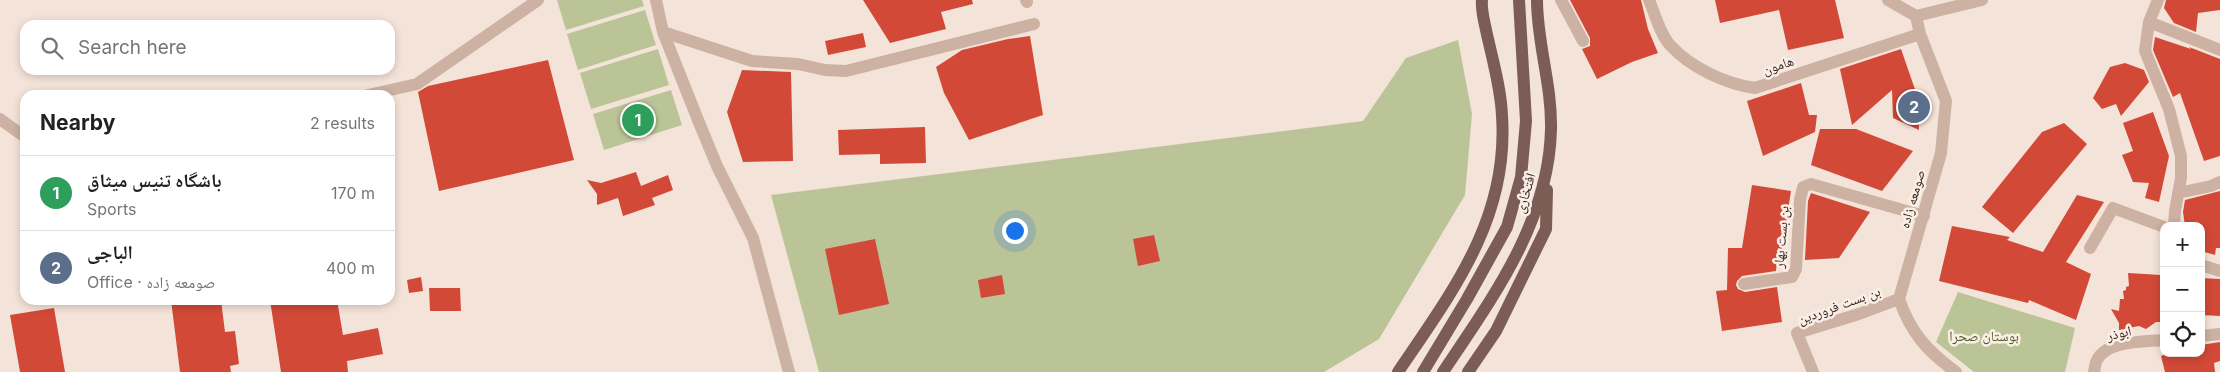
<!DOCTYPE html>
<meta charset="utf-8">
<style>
:root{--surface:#fff;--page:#f6f6f6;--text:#202124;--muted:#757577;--line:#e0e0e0;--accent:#175d58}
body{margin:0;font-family:Inter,"Noto Naskh Arabic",sans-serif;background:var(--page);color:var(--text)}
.controls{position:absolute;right:15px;bottom:15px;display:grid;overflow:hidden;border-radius:10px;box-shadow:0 2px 8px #0003}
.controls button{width:45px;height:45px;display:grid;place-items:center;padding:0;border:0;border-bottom:1px solid var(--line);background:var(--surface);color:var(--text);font:25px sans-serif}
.you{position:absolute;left:1014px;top:230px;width:18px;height:18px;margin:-12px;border:4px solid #fff;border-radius:50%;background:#1a73e8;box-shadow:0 0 0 8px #1a73e833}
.badge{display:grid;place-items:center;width:32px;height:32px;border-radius:50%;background:var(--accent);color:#fff;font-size:16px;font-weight:700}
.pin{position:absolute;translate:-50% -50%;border:2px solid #fff;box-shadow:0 1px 5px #0006}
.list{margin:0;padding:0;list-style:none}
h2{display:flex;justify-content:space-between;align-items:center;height:65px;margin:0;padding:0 20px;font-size:21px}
h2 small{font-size:16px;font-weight:400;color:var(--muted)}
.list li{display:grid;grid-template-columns:32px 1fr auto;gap:15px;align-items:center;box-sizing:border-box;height:75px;padding:0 20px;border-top:1px solid var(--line)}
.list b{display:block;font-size:19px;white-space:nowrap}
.list p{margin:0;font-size:16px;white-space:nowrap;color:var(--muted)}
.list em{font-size:16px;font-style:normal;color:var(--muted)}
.icon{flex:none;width:28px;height:28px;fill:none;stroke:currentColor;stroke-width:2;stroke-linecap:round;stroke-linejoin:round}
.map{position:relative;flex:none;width:2220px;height:372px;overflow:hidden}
.search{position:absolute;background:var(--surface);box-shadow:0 2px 8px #0003;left:20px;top:20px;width:375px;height:55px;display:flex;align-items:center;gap:12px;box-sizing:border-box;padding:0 18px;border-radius:15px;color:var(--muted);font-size:19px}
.panel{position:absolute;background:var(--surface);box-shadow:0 2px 8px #0003;left:20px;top:90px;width:375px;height:215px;border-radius:15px}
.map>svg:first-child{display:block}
.green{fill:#bbc497}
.building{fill:#d24938}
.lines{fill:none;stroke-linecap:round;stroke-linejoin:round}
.minor{stroke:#cdb1a3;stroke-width:12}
.major{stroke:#7b5d55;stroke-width:12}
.labels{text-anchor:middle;stroke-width:5;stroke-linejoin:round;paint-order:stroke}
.street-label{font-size:14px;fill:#372926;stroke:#fbeee5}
.park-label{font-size:14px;fill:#4c5827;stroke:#fbeee5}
</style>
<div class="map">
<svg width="2220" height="372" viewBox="0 0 2220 372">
<rect width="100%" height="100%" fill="#f4e3d8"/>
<path class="green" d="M 557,0 L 642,0 L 644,6 L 566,30 Z
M 645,10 L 656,45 L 578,70 L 567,34 Z
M 1458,40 L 1472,114 L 1465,195 L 1379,339 L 1324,372 L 819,372 L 771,195 L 1363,121 L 1406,58 Z
M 658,49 L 669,85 L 591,109 L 580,73 Z
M 671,90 L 682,125 L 604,150 L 593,114 Z
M 1958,292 L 2075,328 L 2065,372 L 1974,372 L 1936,342 Z"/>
<path class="building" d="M 863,0 L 972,0 L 973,4 L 941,12 L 946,29 L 890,43 Z
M 1570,0 L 1641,0 L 1648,29 L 1658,53 L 1632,62 L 1597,79 L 1582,49 L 1590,46 L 1590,38 Z
M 1715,0 L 1835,0 L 1844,38 L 1788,50 L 1779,10 L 1720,23 Z
M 2166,0 L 2220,0 L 2220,10 L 2198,13 L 2196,32 L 2174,23 L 2164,8 Z
M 863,33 L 866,47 L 828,55 L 825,41 Z
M 1030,36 L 1043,115 L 969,140 L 944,93 L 936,67 L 962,50 L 1008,39 Z
M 2155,37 L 2191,49 L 2189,47 L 2220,59 L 2220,156 L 2204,161 L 2180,93 L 2173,97 L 2153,50 Z
M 1901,49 L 1918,98 L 1919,130 L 1893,118 L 1892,90 L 1852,125 L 1840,69 Z
M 548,60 L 574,160 L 439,191 L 418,92 L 428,86 Z
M 2125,63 L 2144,70 L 2149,82 L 2121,116 L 2116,104 L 2102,109 L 2093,98 L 2110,67 Z
M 742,70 L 791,72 L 793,161 L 743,162 L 727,112 Z
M 1801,83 L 1809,115 L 1817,115 L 1815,132 L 1763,156 L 1747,101 Z
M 2153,112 L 2169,156 L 2159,202 L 2145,198 L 2149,183 L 2133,182 L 2122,155 L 2133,151 L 2123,123 Z
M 2064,123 L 2087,144 L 2013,233 L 1982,207 L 2042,132 Z
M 925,127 L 926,163 L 880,164 L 880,154 L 839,155 L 838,130 Z
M 1820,129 L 1856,129 L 1913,151 L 1882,191 L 1811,165 Z
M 636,172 L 641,186 L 668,175 L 673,190 L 652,198 L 655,205 L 623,216 L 618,198 L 597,205 L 597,194 L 587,180 L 601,183 Z
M 1752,185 L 1791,191 L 1782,249 L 1778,248 L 1776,271 L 1742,276 L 1737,281 L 1736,285 L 1738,289 L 1745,292 L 1777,287 L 1782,322 L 1722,331 L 1716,291 L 1727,290 L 1728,248 L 1742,248 Z
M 2220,191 L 2220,248 L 2216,248 L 2215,255 L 2201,251 L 2201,226 L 2185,226 L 2183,212 L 2185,200 Z
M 1811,193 L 1870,212 L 1839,258 L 1805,260 L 1808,201 Z
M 2077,195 L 2104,202 L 2066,262 L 2091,274 L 2076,320 L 2029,300 L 2028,303 L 1939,281 L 1952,226 L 2010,237 L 2007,240 L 2043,252 Z
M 1154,235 L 1160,261 L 1138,266 L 1133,239 Z
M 875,239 L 889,304 L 839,315 L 825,249 Z
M 2128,273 L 2161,275 L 2164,322 L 2156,322 L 2146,329 L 2139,326 L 2119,330 L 2119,323 L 2111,309 L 2119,311 L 2120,299 L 2124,299 L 2123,291 L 2126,290 L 2126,287 L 2129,286 Z
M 1002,275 L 1005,294 L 981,298 L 978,280 Z
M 421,277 L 423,291 L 409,293 L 407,280 Z
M 2201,278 L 2220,279 L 2220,316 L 2201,315 Z
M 429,288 L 460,288 L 461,311 L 430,311 Z
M 171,300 L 221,300 L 225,332 L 235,331 L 239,364 L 230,366 L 231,372 L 180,372 Z
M 270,300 L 337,300 L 343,335 L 378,328 L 383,354 L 347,361 L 348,372 L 281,372 Z
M 54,308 L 65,372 L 20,372 L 10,315 Z
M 2220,342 L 2220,361 L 2214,363 L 2215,372 L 2165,372 L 2161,356 L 2169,353 L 2201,353 L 2201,345 Z"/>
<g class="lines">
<path class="minor" d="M 656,0 L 663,32 L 698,120 L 717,166 L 753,238 L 789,372
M 1026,0 L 1027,2
M 1561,0 L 1583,41
M 1649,0 C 1655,14 1660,34 1670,45 C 1691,68 1726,84 1755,88 L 1920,34
M 1888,0 L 1916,16 L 1982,0
M 2158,0 L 2149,22 L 2145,51 L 2169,109 L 2181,156 L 2181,178 L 2175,211 L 2174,226
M 1916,16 L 1920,34 L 1946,101 L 1941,153 L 1899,299 C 1911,333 1927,351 1956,372
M 2149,22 L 2220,50
M 663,32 L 752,61 L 798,64 L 825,70 L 846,71 L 1034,24
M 368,95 L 417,84 L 538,0
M 0,119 L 25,137
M 2178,193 L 2211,186 L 2220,182
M 2090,248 L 2113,208 L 2164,227
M 2201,265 L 2220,271
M 1744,284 L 1792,277 L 1796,269 L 1800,200 L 1803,187 L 1811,184 L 1924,216
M 2201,336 L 2220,334
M 1813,372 L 1797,333 L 1859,314 L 1899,299
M 2094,372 C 2095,368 2095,363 2097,360 C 2107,340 2145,342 2164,340"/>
<path class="major" d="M 1398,372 C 1452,292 1509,219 1502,116 C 1501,88 1492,58 1486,30 C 1484,20 1481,10 1482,0
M 1423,372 L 1467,299 L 1507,227 L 1521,177 L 1526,121 L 1519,0
M 1443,372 C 1493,297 1549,222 1551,129 C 1552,85 1537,43 1537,0
M 1468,372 L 1496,331 L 1546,229 L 1547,190"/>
</g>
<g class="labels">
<g class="street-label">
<text transform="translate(1778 65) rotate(-18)" y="5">هامون</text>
<text transform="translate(1525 193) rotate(-73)" y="5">افتخاری</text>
<text transform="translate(1912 199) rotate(-74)" y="5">صومعه زاده</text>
<text transform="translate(1781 237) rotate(-85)" y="5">بن بست بهار</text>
<text transform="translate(1839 305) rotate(-20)" y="5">بن بست فروردین</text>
<text transform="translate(2119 333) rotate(-14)" y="5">ابوذر</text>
</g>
<g class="park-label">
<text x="1984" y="341">بوستان صحرا</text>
</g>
</g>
</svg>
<div class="controls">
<button>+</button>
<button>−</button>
<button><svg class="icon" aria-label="locate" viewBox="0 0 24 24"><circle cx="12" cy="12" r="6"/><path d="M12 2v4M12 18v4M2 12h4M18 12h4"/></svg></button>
</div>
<div class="you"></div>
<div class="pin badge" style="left:638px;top:120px;background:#2e9e5b">1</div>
<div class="pin badge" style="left:1914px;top:107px;background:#5c6f8a">2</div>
<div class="search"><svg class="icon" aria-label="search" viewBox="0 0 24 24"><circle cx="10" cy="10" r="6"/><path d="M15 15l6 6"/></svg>Search here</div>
<section class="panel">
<h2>Nearby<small>2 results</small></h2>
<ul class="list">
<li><span class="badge" style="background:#2e9e5b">1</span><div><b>باشگاه تنيس ميثاق</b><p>Sports</p></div><em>170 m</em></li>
<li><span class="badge" style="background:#5c6f8a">2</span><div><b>الباجی</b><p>Office · صومعه زاده</p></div><em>400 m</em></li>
</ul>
</section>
</div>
